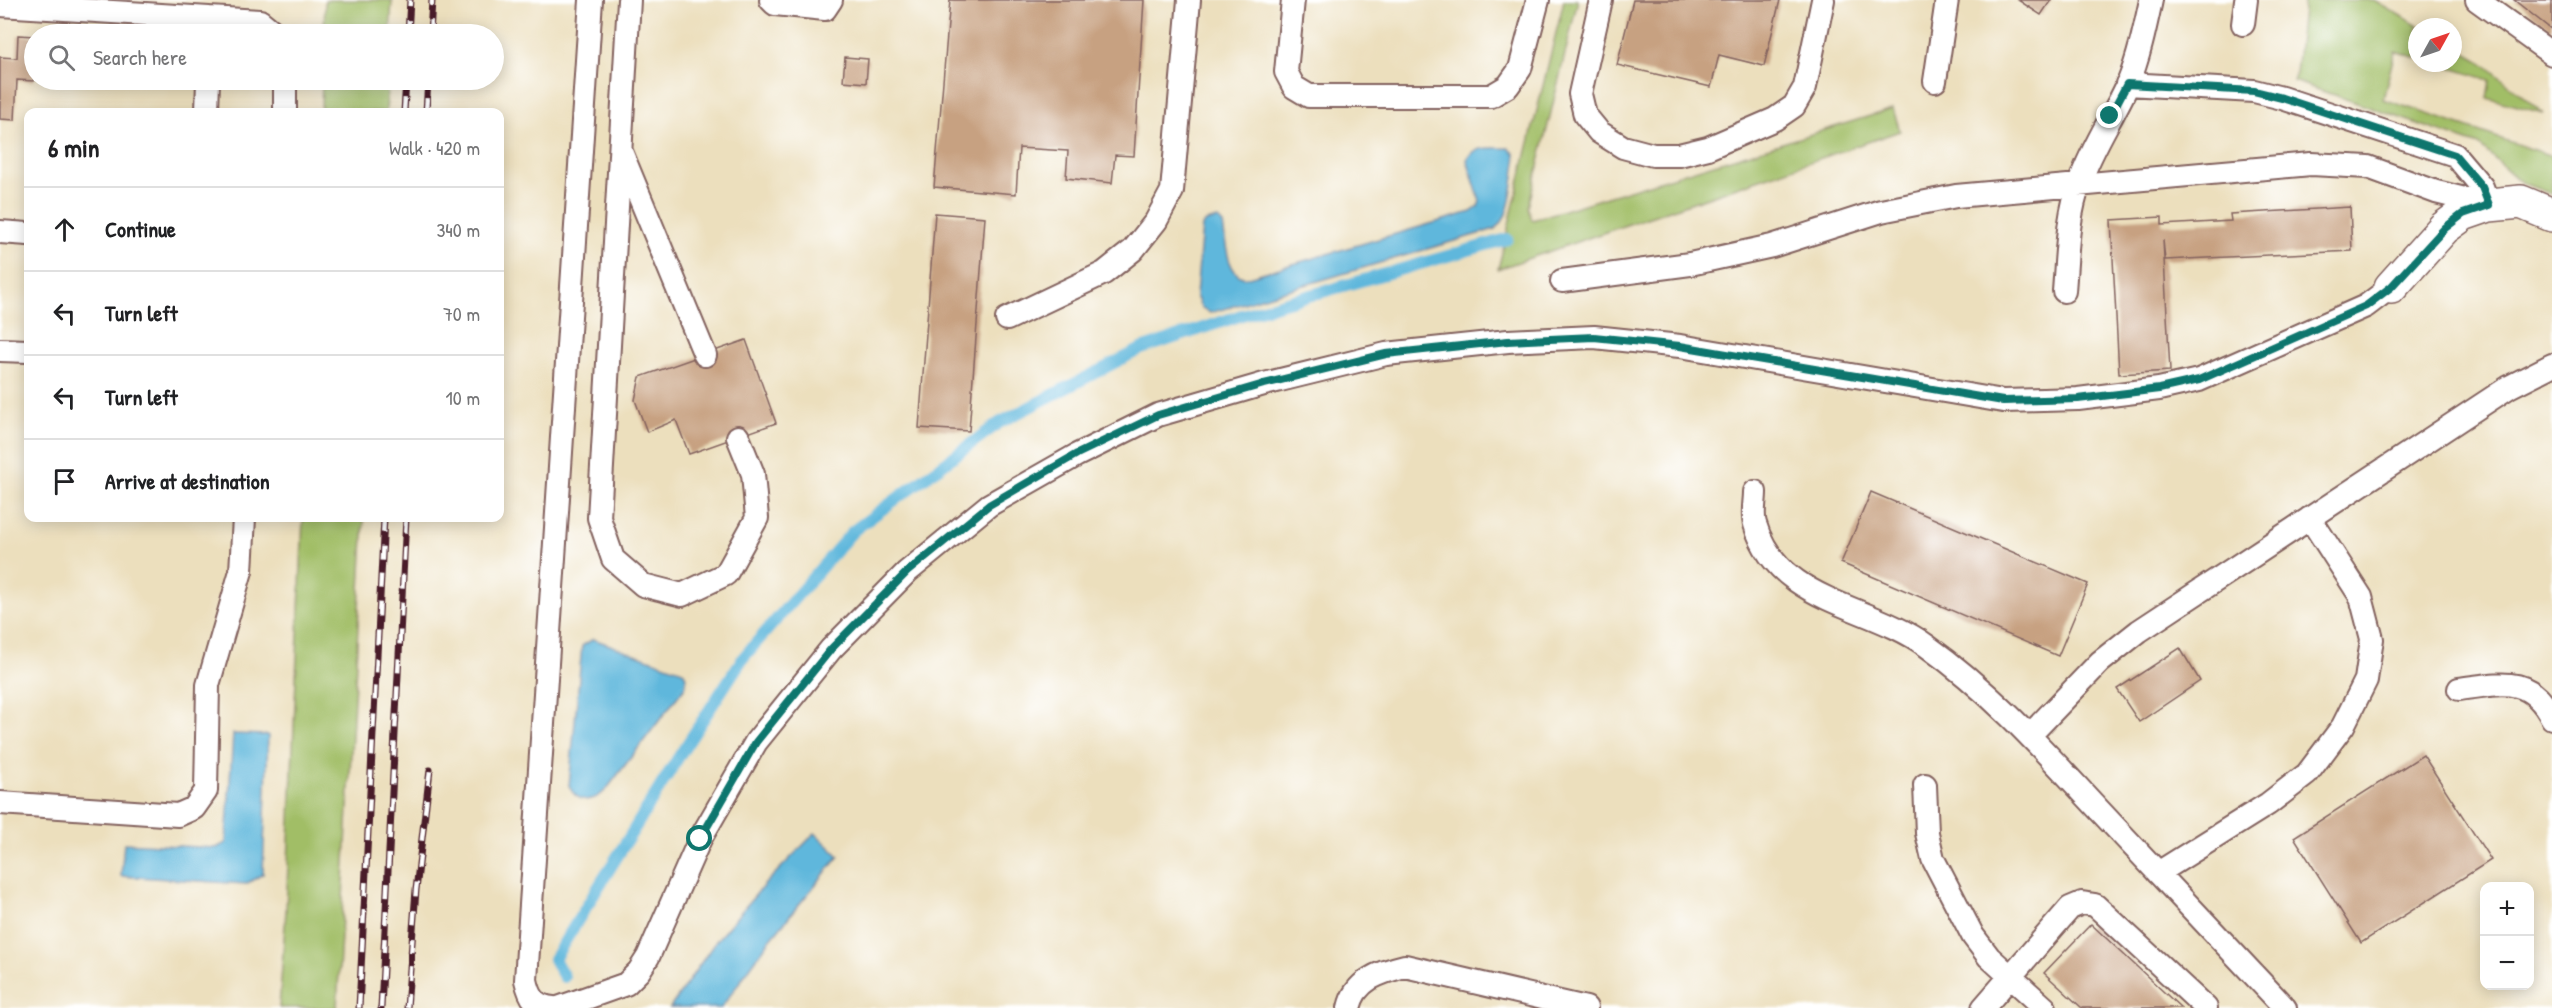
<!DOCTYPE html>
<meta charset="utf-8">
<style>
:root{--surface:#fff;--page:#f2f2f2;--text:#202124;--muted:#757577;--line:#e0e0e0}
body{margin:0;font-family:"Patrick Hand",sans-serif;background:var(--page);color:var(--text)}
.controls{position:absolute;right:18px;bottom:18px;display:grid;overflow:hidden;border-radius:12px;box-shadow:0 3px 15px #0003}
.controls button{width:54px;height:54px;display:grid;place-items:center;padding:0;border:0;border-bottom:2px solid var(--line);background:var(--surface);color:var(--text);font:30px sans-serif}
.compass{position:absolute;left:2408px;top:18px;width:54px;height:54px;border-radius:50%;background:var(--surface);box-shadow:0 3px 15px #0003;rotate:50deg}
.stop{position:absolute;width:18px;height:18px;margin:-14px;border:4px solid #0f766e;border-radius:50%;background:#fff}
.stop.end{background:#0f766e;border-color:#fff;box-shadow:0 2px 6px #0008}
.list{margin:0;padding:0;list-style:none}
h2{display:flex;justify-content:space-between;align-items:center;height:78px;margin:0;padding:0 24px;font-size:26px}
h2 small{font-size:20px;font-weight:400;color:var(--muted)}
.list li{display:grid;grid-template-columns:39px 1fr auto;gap:18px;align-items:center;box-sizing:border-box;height:84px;padding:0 24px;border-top:2px solid var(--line)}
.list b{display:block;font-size:22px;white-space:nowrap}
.list em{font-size:20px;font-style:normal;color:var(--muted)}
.icon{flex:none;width:33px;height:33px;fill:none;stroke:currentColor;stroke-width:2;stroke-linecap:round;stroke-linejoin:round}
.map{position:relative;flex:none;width:2552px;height:1008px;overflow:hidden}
.search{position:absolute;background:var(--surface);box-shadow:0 3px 15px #0003;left:24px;top:24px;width:480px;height:66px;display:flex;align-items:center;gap:15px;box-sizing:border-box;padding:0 21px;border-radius:33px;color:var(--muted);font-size:22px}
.panel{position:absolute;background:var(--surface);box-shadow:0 3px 15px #0003;left:24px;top:108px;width:480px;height:414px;border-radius:12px}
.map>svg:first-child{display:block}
.green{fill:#a1be66;stroke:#766e48;stroke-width:1.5}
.water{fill:#5fb7dc;stroke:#546b84;stroke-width:1.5}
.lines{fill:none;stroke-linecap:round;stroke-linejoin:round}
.stream{stroke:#5fb7dc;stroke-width:12}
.building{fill:#c7a181}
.lane-casing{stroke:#83625e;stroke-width:26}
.street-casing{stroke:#83625e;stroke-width:36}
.lane{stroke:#fff;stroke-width:22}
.street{stroke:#fff;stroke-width:33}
.rail-casing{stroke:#4a1f2b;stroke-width:7}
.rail{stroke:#fff;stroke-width:4.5;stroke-dasharray:14;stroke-linecap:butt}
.route{stroke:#0f766e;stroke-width:8}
</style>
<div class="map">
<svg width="2552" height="1008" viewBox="0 0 2552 1008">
<rect width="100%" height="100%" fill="#fff"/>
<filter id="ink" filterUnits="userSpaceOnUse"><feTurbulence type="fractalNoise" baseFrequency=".0167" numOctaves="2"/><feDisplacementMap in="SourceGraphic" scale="12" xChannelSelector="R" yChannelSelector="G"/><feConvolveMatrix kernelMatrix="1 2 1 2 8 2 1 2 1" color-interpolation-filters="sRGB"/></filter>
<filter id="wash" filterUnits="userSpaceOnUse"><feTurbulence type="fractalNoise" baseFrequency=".008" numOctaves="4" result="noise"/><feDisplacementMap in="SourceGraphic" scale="24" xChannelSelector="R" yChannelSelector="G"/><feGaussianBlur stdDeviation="1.35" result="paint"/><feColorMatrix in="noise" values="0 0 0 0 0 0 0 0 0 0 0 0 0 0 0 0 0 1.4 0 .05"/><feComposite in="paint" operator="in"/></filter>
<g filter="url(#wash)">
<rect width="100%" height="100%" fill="#ecdfbd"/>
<path class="green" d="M 325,0 L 392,0 L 390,34 L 324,34 Z
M 1564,0 L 1578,0 L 1528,208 L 1532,220 L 1893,109 L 1900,131 L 1498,269 Z
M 2304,0 L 2374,0 L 2420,27 L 2417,27 L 2417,58 L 2395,51 L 2383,99 L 2552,156 L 2552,194 L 2522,183 L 2479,145 L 2293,81 L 2296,73 Z
M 2453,46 L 2483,63 L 2543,113 L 2487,98 L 2490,80 L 2434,63 L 2453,63 Z
M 322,80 L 388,80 L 386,112 L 321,112 Z
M 303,518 L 364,518 L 337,1008 L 279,1008 L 286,910 Z"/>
<path class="water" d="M 1509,148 L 1515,154 L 1516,162 C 1513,180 1511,220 1495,229 L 1210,313 L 1201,307 L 1196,296 L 1202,226 L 1206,222 L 1218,219 L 1223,224 C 1226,242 1226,273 1245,278 L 1471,212 L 1478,207 L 1480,201 L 1467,160 C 1473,144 1495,149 1509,148 Z
M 593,639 L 683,671 L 686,677 L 685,687 L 606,790 C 593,803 577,804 569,786 L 582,646 Z
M 233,734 L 268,735 L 263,874 L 246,884 L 121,876 L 124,843 L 216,848 L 226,843 Z
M 815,833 L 839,856 L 769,941 L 721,1008 L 670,1008 L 716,941 L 765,884 Z"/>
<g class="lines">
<path class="stream" d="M 564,977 L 554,959 L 678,758 L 743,658 L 853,531 L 999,423 L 1141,349 L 1242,315 L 1507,239"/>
</g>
<g id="blocks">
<path class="building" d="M 950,0 L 1144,0 L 1134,156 L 1115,155 L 1112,183 L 1066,178 L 1068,151 L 1019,148 L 1016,194 L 934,187 Z
M 1633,0 L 1780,0 L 1764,66 L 1719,55 L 1711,87 L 1617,65 Z
M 2018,0 L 2051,0 L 2041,15 Z
M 2514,0 L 2552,0 L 2552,30 Z
M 18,35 L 34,36 L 34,81 L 17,80 L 15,120 L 0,119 L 0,57 L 17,58 Z
M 845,57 L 868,59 L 866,83 L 843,81 Z
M 2350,207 L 2352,251 L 2165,260 L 2163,240 L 2170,371 L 2119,374 L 2111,220 L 2162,217 L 2162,225 L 2231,221 L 2230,214 Z
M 935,213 L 985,217 L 969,431 L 919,428 Z
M 746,340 L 776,423 L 689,454 L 676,420 L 647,432 L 635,400 L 640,377 Z
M 1871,492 L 2088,584 L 2058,656 L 1841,563 Z
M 2180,648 L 2200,681 L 2139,722 L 2117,689 Z
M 2423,755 L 2491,860 L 2361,943 L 2294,837 Z
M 2091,924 L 2181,1008 L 2082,1008 L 2044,973 Z"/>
</g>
</g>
<g filter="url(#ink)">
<use href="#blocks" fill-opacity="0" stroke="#83625e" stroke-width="1.5"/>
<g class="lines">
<defs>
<path id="lane" d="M 629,0 L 599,518 L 613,559 L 643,585 L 682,595 L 726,574 L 757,518 L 753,474 L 738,437
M 771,0 L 775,4 L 825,9 L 831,0
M 1293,0 L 1286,72 L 1294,87 L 1309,96 L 1491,96 L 1508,86 L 1520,69 L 1538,0
M 1601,0 L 1580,94 L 1585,115 L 1599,132 L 1623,147 L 1653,155 L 1679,155 L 1708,148 L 1775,119 L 1794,106 L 1805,87 L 1823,0
M 2477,0 L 2552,54
M 0,5 L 209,18 L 209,34
M 209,18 L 260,21 L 276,34
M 2243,24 L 2246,0
M 1935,81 L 1947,0
M 207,112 L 208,80
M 285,112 L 285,80
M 622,154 L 705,355
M 0,232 L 28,234
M 1562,281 L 1690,264 L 1772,246 L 1881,211 L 1956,196 L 2311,164 L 2368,167 L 2436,192 L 2489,205 L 2482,187 L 2455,155 L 2282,98 L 2254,91 L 2127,84
M 2064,291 C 2067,255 2067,216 2080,182 C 2092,147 2113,117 2128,84 C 2139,57 2145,28 2151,0
M 1007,319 L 1104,273 L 1133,250 L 1156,221 L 1172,191 L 1189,0
M 0,350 L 28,351
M 1755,492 C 1755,502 1752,514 1755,524 C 1778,603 1870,604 1927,646 C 1993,693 2046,753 2101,812 C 2162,877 2224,943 2285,1008
M 2459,689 C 2500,684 2530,674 2552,718
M 2030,735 L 2100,662 L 2139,631 L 2509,387 L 2552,365
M 1925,785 L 1927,833 L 1933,859 L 1973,936 L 1989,957 L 2045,1008
M 0,803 L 178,815 L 194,808 L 206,791 L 208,685 L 241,571 L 244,518
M 2158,873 L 2268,804 L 2307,774 L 2343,726 L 2366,680 L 2372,639 L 2361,597 L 2310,518
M 553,1008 C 535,1006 530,998 526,980 L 591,0
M 558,1008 L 626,984 L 639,971 L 648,957 L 700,839 L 756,742 L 831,649 L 907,572 L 989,505 L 1077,455 L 1158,415 L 1264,384 L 1386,354 L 1508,341 L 1594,337 L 1680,346 L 2003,401 L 2078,399 L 2159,389 L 2199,380 L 2366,306 L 2391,287
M 1349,1008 C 1355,980 1380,972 1405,966 L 1586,1008
M 1983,1008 L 2070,908 L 2082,903 L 2095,905 L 2206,1008"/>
<path id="street" d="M 2391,287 L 2444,228 L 2463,214 L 2489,205 L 2521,202 L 2552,215"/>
</defs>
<use href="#lane" class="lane-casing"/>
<use href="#street" class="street-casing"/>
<use href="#lane" class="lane"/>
<use href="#street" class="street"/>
<defs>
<path id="rail" d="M 408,34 L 410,0
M 430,34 L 432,0
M 404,112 L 406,80
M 426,112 L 428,80
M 359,1008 L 384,518
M 381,1008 L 406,518
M 407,1008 L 416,890 L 430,770"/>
</defs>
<use href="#rail" class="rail-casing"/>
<use href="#rail" class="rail"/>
</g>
</g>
<g class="lines" filter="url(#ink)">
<path class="route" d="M 700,839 L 756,742 L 831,649 L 907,572 L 989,505 L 1077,454 L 1158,415 L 1264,384 L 1386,354 L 1508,341 L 1594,337 L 1680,346 L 2003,401 L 2078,399 L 2159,389 L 2199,380 L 2366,306 L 2391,287 L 2445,228 L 2463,214 L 2489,205 L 2482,187 L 2455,155 L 2282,98 L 2254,91 L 2127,84 L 2110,116"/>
</g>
</svg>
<div class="controls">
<button>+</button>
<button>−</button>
</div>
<svg class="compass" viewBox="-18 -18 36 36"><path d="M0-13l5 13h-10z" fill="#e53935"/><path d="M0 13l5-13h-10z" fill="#757577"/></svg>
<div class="stop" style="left:700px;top:839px"></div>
<div class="stop end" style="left:2110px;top:116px"></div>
<div class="search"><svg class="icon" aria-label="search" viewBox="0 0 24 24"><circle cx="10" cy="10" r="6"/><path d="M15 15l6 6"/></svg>Search here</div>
<section class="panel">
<h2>6 min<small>Walk · 420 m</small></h2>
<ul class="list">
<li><svg class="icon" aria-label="ahead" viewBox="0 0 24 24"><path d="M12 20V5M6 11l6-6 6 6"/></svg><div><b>Continue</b></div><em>340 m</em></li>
<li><svg class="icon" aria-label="left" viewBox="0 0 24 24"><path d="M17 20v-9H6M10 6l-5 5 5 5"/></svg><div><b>Turn left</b></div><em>70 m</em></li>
<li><svg class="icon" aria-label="left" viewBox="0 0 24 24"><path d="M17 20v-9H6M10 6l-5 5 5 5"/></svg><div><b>Turn left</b></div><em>10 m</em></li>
<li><svg class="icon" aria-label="arrive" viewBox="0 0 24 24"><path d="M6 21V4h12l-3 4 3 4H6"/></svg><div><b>Arrive at destination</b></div></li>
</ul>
</section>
</div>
